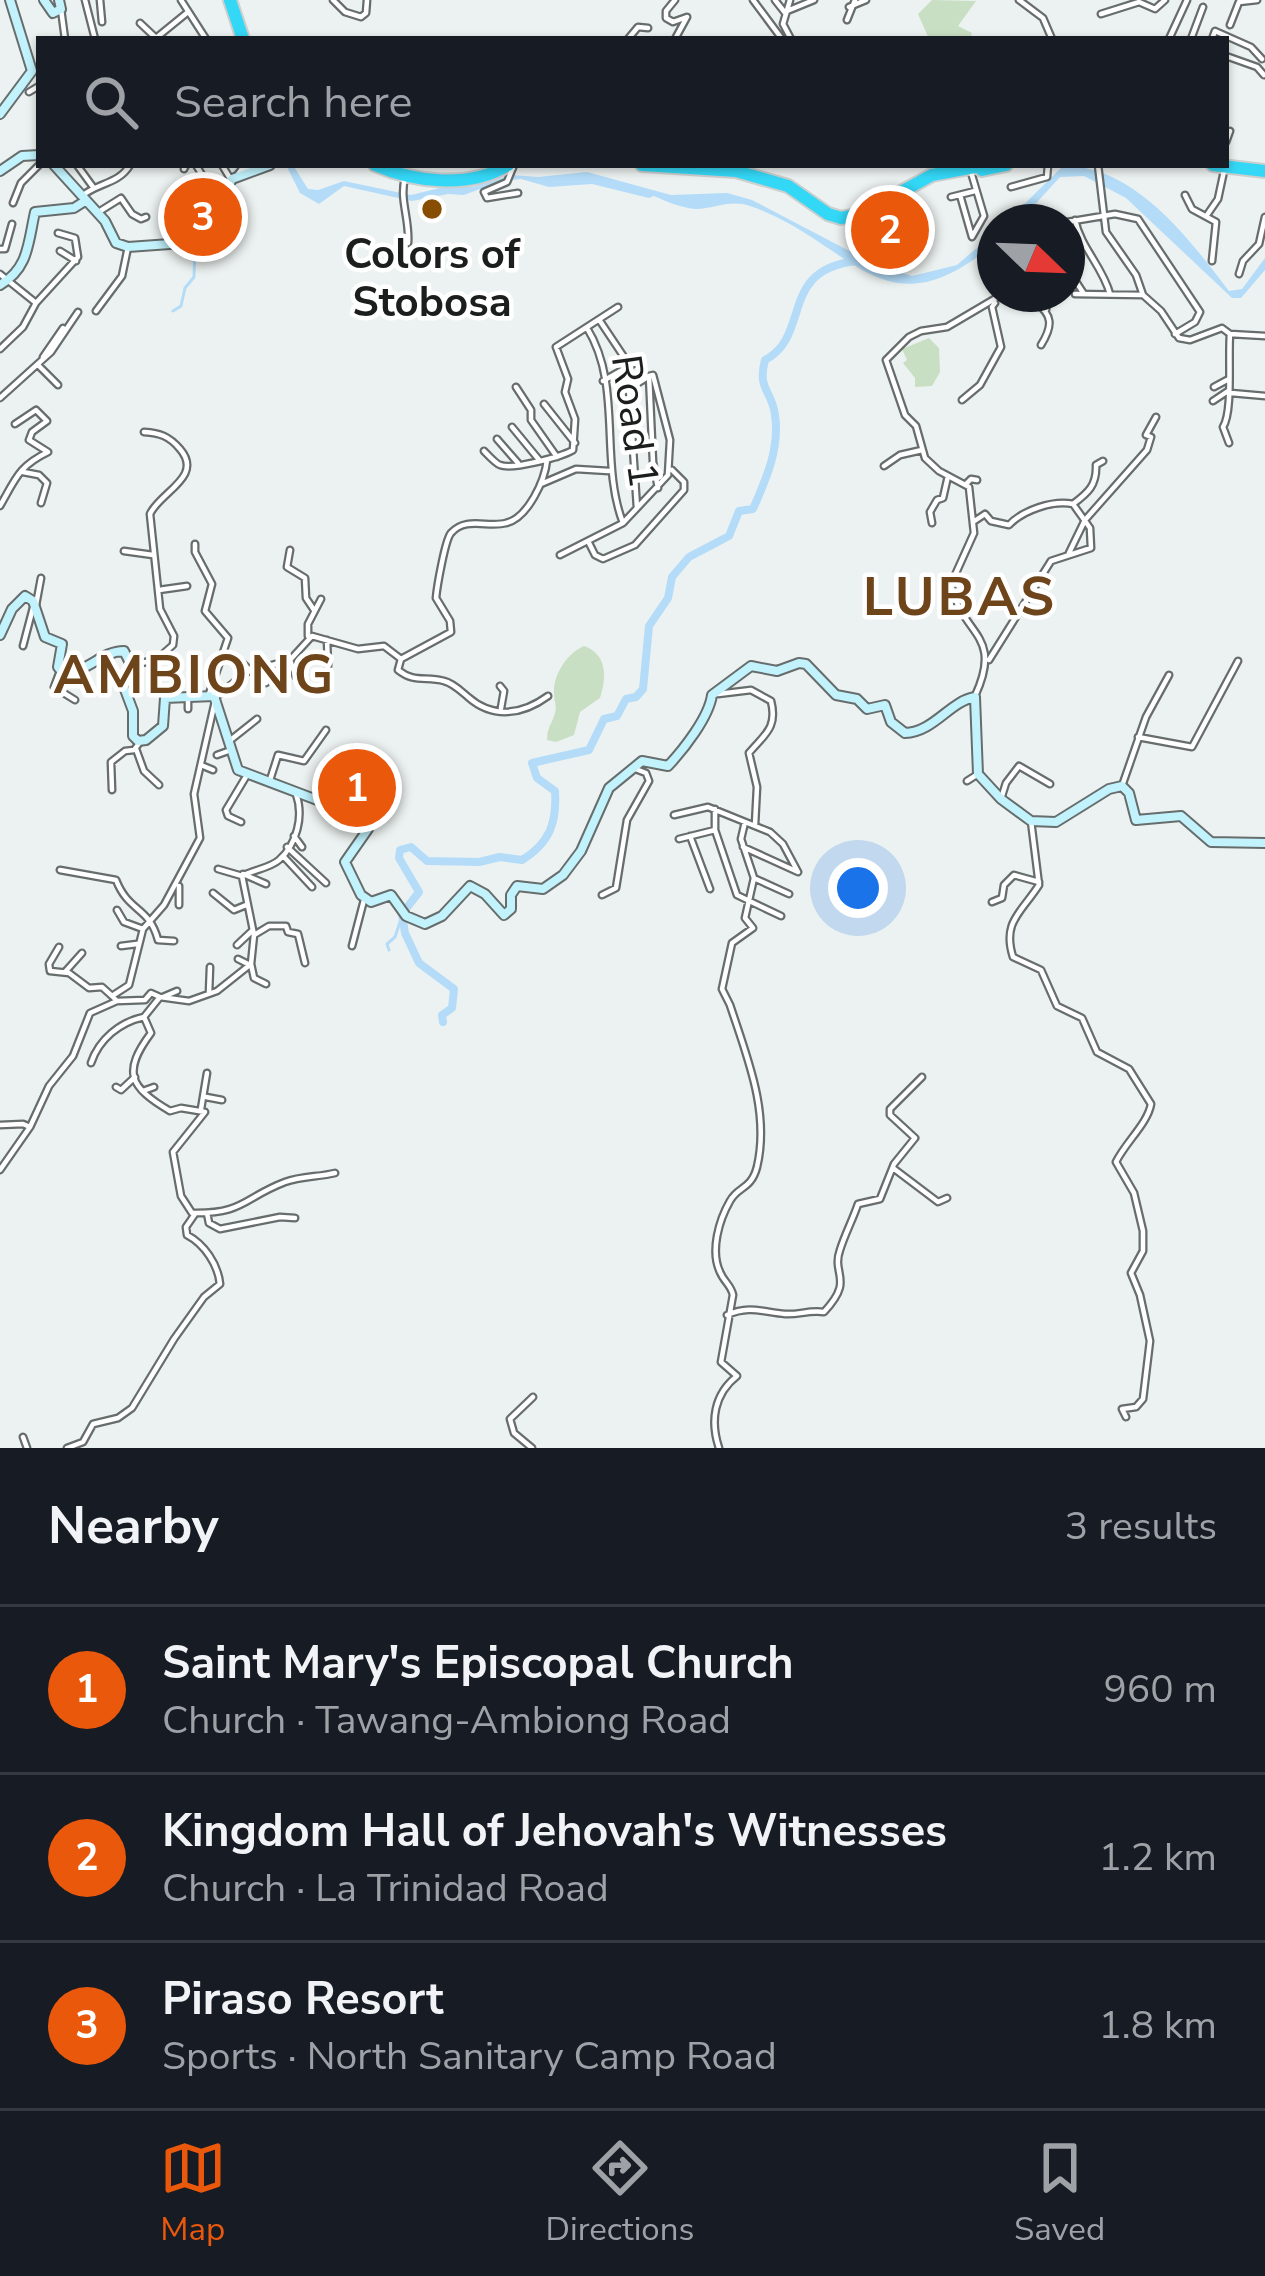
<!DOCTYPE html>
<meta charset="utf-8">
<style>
:root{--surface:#171b24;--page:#242831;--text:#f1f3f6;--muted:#9ea1a6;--line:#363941;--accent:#ea580c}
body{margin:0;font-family:"Nunito Sans",sans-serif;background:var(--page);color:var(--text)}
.compass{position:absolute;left:977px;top:204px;width:108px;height:108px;border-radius:50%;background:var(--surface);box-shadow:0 3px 9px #0004;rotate:113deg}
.you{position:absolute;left:858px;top:888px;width:42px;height:42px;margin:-30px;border:9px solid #fff;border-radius:50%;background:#1a73e8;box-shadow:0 0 0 18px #1a73e833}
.badge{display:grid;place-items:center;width:78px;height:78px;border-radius:50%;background:var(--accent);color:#fff;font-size:39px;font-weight:700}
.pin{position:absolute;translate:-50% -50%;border:6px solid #fff;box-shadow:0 3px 12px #0006}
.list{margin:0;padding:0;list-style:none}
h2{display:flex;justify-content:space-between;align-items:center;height:156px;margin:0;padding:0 48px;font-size:51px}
h2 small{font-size:39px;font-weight:400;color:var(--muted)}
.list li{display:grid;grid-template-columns:78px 1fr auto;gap:36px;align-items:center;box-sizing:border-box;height:168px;padding:0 48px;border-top:3px solid var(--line)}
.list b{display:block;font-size:45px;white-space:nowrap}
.list p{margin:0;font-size:39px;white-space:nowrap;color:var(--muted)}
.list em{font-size:39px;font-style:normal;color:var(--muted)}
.icon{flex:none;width:66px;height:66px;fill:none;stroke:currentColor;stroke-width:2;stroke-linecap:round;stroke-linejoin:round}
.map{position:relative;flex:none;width:1265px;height:1448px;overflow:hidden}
.search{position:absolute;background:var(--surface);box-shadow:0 3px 9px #0004;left:36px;right:36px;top:36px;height:132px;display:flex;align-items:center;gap:30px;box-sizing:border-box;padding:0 42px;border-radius:0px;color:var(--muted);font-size:45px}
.sheet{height:660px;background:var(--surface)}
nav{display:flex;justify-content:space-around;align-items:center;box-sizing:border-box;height:168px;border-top:3px solid var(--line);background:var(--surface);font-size:33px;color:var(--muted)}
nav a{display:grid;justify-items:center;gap:6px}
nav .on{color:var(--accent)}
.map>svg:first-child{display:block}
.green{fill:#c9dfc3}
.water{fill:#b4dcf8}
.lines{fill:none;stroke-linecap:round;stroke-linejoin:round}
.stream{stroke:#b4dcf8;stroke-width:3}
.river{stroke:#b4dcf8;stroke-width:8}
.street-casing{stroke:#676d6c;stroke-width:9}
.secondary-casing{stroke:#676d6c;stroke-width:12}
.highway-casing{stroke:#cdcece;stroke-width:16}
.street{stroke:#fff;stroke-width:4.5}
.secondary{stroke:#c2f3fd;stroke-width:8}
.highway{stroke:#33d8f7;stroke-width:12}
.poi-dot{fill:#874d02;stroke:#fff;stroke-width:4.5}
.labels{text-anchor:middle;stroke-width:9;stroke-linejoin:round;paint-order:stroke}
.poi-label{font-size:42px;font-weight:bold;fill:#1c1e1e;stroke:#fff}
.street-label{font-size:42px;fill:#1c1e1e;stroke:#fff}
.district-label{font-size:54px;font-weight:bold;letter-spacing:3px;fill:#6e451a;stroke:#fff}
</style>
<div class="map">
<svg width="1265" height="1448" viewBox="0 0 1265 1448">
<rect width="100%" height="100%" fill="#ecf2f1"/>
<path class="green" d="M 932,0 L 976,1 L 958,26 L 972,33 L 970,39 L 929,39 L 918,14 Z
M 929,338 L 939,348 L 940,372 L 932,386 L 915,387 L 915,378 L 903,363 L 907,360 L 902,349 Z
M 584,646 C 607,654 607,677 600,698 L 580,712 L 574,735 L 556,742 L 547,740 C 547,727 552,724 555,713 C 557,706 554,701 554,693 C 553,675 567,653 584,646 Z"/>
<path class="water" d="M 286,165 L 293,165 L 308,189 L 318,190 L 344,181 L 411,195 L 448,186 L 473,187 L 511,175 L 538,177 L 587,172 L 671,195 L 727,193 L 752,200 L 878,266 L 912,276 L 957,265 L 995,232 L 995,243 C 883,338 854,242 750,206 C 726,198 708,213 688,208 C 678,206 665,201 654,196 L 649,198 L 592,184 L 549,187 L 521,179 L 501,181 L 464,195 L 448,194 L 412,201 L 344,186 L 319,204 L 300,193 Z
M 1063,166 C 1135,165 1190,240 1229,291 L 1242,289 L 1265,258 L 1265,270 L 1241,298 L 1232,298 L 1126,198 L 1084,176 L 1060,177 L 1019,222 L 1006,222 Z"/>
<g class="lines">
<path class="stream" d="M 235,171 L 246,165
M 173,311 L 181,306 L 185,288 L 194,277 L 195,247 L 218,241 L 217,213 L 229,190
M 389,950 L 387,944 L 395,937 L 402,916"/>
<path class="river" d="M 443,1022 L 442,1015 L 452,1008 L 454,989 L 419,963 L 405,933 L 402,914 L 419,892 L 399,858 L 400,850 L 411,847 L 427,861 L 479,862 L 500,857 L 522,860 C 550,843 557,822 555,791 L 537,778 L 532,763 L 589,750 L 604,719 L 617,716 L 626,699 L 636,697 L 643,689 L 649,626 L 668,598 L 672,577 L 689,557 L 729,536 L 739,511 L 753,509 C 766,479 780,449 775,415 C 772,390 757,390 765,360 C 812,335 778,270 856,261"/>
<defs>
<path id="street" d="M 85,0 L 95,39
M 100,0 L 102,22
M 181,0 L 206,39
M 333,0 L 345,12 L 361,17 L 366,13 L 367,0
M 753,0 L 782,39
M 775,0 L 786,14
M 790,0 L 783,24 L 791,39
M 1019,0 L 1043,18 L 1052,39
M 849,7 L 866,0
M 61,9 L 65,39
M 787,11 L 814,0
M 1101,14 L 1139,2 L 1155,9 L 1165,0
M 847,20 L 855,0
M 140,23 L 157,39
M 1230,25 L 1239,2 L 1257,0
M 156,38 L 188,12
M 628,39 L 638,27 L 648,28
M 675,39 L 687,17 L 673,22 L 666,18 L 666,11 L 675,0
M 1169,39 L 1187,0
M 1191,39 L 1203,7
M 1212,39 L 1215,31 L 1251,47 L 1262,59
M 1226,56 L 1257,67 L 1264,75
M 29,92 L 39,86
M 1226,142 L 1230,131
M 77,165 L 93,187
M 196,165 L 218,201
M 222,165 L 231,180
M 514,165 L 507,182 L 484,192 L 487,198 L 518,193
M 1098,165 L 1106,232 L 1136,275 L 1143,295 L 1161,311 L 1179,338 L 1190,340 L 1222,328 L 1230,334 L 1265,336
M 184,169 L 186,165
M 236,177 L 241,170 L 259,165
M 405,178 C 399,199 410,220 408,243
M 1011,187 L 1047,177 L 1048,165
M 960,195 L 972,237 L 984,216 L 971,172
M 1185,195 L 1192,209 L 1216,222 L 1212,261
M 82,196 C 97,183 119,184 130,165
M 951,197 L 975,191
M 13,203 L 21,183 L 39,165
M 97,213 L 121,198 L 132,214 L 141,219 L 146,217
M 1207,215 L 1218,199 L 1224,171
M 1056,217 L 1060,222
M 1075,220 C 1081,248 1103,267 1110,294
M 1067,222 L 1115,214 L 1138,219 L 1200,312 L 1195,322 L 1175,334
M 0,249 L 5,249 L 12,224
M 60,251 L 76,261
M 1067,268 L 1084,294
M 0,274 L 36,303
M 1239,274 L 1243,261 L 1259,244 L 1265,217
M 1075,294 L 1143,295
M 1035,302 C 1053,315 1053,326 1041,345
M 1046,310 L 1048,294
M 96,311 L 122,276 L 128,247
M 600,321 L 630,366
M 587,328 C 623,386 599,460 623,523
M 0,349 L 23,327 L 36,303 L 78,257 L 75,238 L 58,233
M 43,357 L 63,328
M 38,365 L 58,385
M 649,376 L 653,462 L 658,488
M 603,381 L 640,360
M 516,387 L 531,410 L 531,420 L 557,457
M 1214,387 L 1227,380
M 1231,393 L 1265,396
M 0,398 L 51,352 L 78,312
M 962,400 L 980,385 L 1001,347 L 992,307 L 995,303
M 1213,401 L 1228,391
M 544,404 L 575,443
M 512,427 L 540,461
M 497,439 L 518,463
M 1229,443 L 1223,427 C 1233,412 1228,358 1230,334
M 484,451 C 486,453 496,464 500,465 C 512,470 561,457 573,450 L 575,419 L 565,392 L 568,379 L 556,347 L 618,307
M 884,466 L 900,455 L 922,450
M 23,472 L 39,475 L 47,483 L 41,503
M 967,483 L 971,479 L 977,480
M 541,484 L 576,469 L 609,471
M 0,506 C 16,478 19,466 48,452 L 29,440 L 32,432 L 47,421 L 36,410 L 15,424
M 637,508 L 629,389 L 649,376
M 973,522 L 985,514 L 991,521 L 1009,525 C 1023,510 1053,500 1073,504 C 1088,493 1097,485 1096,465 L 1103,461
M 932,523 L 930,512 L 937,500 L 943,498 L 948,476
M 589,543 L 595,555 L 603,559 L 635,545 L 684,490 L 684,482 L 672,470
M 195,544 L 195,552 L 212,584 L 205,611 L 228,638 L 209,694
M 290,550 L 287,567 L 305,578 L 306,598 L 314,610
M 124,551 L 153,555
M 1069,553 L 1085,520 L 1147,450 L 1151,437 L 1146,435 L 1156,417
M 560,555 L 623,523 L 668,475 L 670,440 L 653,375 L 649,376
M 159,590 L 187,586
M 36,605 L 41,578
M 308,636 L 308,624 L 321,599
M 327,640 L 328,666
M 23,646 L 34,604
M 237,658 L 252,672
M 233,659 L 247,672
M 401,659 L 451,632 L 450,621 L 436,598 C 437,587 445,540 451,533 C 466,516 488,528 506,523 C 528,518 545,480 547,460
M 290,660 L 296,677
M 989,660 L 1051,561 L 1091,548 L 1090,528 L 1073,504
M 131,665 L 156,660 L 173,645 L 174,636 L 160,609 L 150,514 C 160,492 204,477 180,449 C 169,436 160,433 144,432
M 278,666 L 284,685
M 60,671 L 54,687 L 75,700
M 78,671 L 88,682
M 263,671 L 266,683
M 500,686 L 504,691 L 501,708
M 718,694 L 751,690 L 771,701 C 778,728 764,735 749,753 L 757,787 L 755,825
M 188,696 L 188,709
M 975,696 C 1004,633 962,637 951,584 L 974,533 L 969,487 L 939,471 L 925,458 L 916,426 L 905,415 L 886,360 L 909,337 L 921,331 L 947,327 L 1003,294
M 1138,737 L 1192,747 L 1238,661
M 228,742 L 257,719
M 136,749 L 144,771 L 159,785
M 217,755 L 231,750
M 201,765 L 213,770
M 270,780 L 278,755 L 304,761 L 326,730
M 967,781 L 978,774
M 1122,786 L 1146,717 L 1169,675
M 112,790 L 111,762 L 125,751 L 134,750 L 140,742
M 296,794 C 304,816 297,844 279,860 C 270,868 253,870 242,876 L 254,935 L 251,964 L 217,991 L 189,1001 L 160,997 L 144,1017 L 151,1033 C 122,1072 129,1087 170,1111 L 181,1108 L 205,1112 L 173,1152 L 181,1196 L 192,1213 C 244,1214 243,1198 285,1182 C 301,1176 319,1177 335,1173
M 1001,799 L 1006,783 L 1019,766 L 1050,784
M 341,804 L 375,792
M 330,805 L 334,784 L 330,776
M 715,809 L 715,830 L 737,895 L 781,916
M 674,815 L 708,807 L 770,832 L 783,844 L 798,872 L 743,847
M 367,816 L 380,811
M 1031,821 L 1039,885 C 1021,913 1002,922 1013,957 L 1041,970 L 1057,1006 L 1082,1018 L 1097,1052 L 1129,1069 L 1151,1104 C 1148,1123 1125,1143 1116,1162 L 1134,1193 L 1143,1231 L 1143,1251 L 1131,1273 L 1140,1295 L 1150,1341 L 1143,1399 L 1136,1407 L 1122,1409 L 1126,1417
M 241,822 L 228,816 L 226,810 L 247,775
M 294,836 L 302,847
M 690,836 L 710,889
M 679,839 L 715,830
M 287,847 L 326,883
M 284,857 L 312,887
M 218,869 L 242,876
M 60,870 L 116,880 C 129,913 149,906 158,940 L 174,941
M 243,874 L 266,884
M 756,879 L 789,894
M 179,886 L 179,905
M 213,893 L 234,910 L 246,905
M 602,895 L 616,888 L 627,820 L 649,781 L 646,773 L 633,768
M 992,902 L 1002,898 L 1004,885 L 1014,875 L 1039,882
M 117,910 L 124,922 L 143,929
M 254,935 L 269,926 L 286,926 L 288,932 L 298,934 L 305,963
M 237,945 L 253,930
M 121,946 L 137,944
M 352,946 L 364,900
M 59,947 L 49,964 L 50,971 L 69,973 L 89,988 L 102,987 L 112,996
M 238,959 L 250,965
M 251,964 L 254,978 L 266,984
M 65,972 L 82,953
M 209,993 L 210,967
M 163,997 L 177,991
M 117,1001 L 112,996 L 129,985 L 143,929 L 164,905 L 200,838 L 194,794 L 216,697 L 247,672 L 290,660 L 312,636 L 358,649 L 384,646 L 401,659 L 398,670 C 414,683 426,676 444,681 C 453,683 461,691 468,697 C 493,719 522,715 548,696
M 91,1063 C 99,1039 120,1022 144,1017
M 116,1087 L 121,1090 L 135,1077
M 143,1091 L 154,1087
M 206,1097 L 222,1100
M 201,1109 L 207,1073
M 0,1125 L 23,1124 L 30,1127
M 893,1168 L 938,1202 L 947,1198
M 0,1170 L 30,1127 L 49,1086 L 73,1056 L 90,1013 L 117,1001 L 145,1000 L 151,993 L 160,997
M 207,1213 L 209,1223 L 220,1229 L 280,1217 L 295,1218
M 727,1315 C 749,1305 763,1312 785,1314 C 799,1315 808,1310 824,1312 C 855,1279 831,1275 840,1250 C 845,1234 853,1219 858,1204 L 880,1199 L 894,1164 L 915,1138 L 890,1115 L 890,1109 L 922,1077
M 23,1437 L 27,1448
M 67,1448 L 83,1442 L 93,1424 L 118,1418 L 132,1408 L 174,1339 L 204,1297 L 220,1284 C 218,1264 204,1244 187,1235 L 186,1227 L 195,1214
M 532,1448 L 514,1433 L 510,1419 L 533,1397
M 719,1448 C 710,1421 714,1394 737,1376 L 721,1362 L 733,1295 C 731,1285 724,1282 720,1272 C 710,1251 719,1220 730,1201 C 738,1186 751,1190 757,1167 C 770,1112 747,1057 730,1005 L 722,989 L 732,943 L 753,928 L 745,918 L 754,878 L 741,839 L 745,822"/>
<path id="secondary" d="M 44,0 L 53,13 L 61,9 L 59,0
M 0,114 L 32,71 L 10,0
M 54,165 L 105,221 L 116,243 L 128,247 L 198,242 L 232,179 L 270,165
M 0,171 L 22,156 L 39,155
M 0,285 C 29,268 28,243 35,212 L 74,208 L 85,201
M 0,635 L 12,609 L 25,596 L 33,601 L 45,637 L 62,644 L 58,667 L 62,672 C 86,675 100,651 124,651 L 131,665 L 124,687 L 133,711 L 133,736 L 138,741 L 146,740 L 163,726 L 165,698 L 214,696 L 238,770 L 325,803 L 364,812 L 368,829 L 345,862 L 361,895 L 371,902 L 391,895 L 406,916 L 425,924 L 442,916 L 470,886 L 485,894 L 504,915 L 511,909 L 511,895 L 517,886 L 543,889 L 563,875 L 581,851 L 609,788 L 642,761 L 668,766 C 684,749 709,717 712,695 L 751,666 L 777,671 L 799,663 L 806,664 L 836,695 L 857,699 L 867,709 L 885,705 L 891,722 L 905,733 C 934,732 950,701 975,697 L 978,774 L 1001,799 L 1031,821 L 1056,822 L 1109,789 L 1122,786 L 1129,793 L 1136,820 L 1181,816 L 1211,842 L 1265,843"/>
<path id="highway" d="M 230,0 L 243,39
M 375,165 C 414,182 469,189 508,165
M 642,165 L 736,171 L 788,186 L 828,214 L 841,218 L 861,214 L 932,175 L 985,165
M 1213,165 L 1265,171
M 982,170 L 1006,165"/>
</defs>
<use href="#street" class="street-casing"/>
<use href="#secondary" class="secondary-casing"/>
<use href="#highway" class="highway-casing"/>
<use href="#street" class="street"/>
<use href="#secondary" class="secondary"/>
<use href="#highway" class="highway"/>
</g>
<circle class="poi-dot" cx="432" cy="209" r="12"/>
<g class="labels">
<g class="poi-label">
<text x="432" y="268">Colors of<tspan x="432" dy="48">Stobosa</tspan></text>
</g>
<g class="street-label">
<text transform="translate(636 421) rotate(82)" y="15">Road 1</text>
</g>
<g class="district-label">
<text x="960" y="615">LUBAS</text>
<text x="195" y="693">AMBIONG</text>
</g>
</g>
</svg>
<svg class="compass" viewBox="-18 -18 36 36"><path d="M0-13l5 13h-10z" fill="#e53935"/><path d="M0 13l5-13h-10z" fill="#9ea1a6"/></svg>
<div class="you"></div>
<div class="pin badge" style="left:357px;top:788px">1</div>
<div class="pin badge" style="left:890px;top:230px">2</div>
<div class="pin badge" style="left:203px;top:217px">3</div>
<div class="search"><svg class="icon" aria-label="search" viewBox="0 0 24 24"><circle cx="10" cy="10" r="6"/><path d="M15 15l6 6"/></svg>Search here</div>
</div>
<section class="sheet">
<h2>Nearby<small>3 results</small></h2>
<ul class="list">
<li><span class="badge">1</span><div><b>Saint Mary's Episcopal Church</b><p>Church · Tawang-Ambiong Road</p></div><em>960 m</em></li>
<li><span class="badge">2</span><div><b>Kingdom Hall of Jehovah's Witnesses</b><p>Church · La Trinidad Road</p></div><em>1.2 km</em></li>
<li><span class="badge">3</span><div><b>Piraso Resort</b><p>Sports · North Sanitary Camp Road</p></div><em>1.8 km</em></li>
</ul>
</section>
<nav>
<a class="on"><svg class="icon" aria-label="map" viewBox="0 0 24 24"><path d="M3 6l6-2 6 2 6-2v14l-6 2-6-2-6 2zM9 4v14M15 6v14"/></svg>Map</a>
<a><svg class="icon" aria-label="directions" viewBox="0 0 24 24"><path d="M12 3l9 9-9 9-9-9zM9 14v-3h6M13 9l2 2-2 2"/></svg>Directions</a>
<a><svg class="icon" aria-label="saved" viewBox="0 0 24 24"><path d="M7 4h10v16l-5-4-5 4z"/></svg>Saved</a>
</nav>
